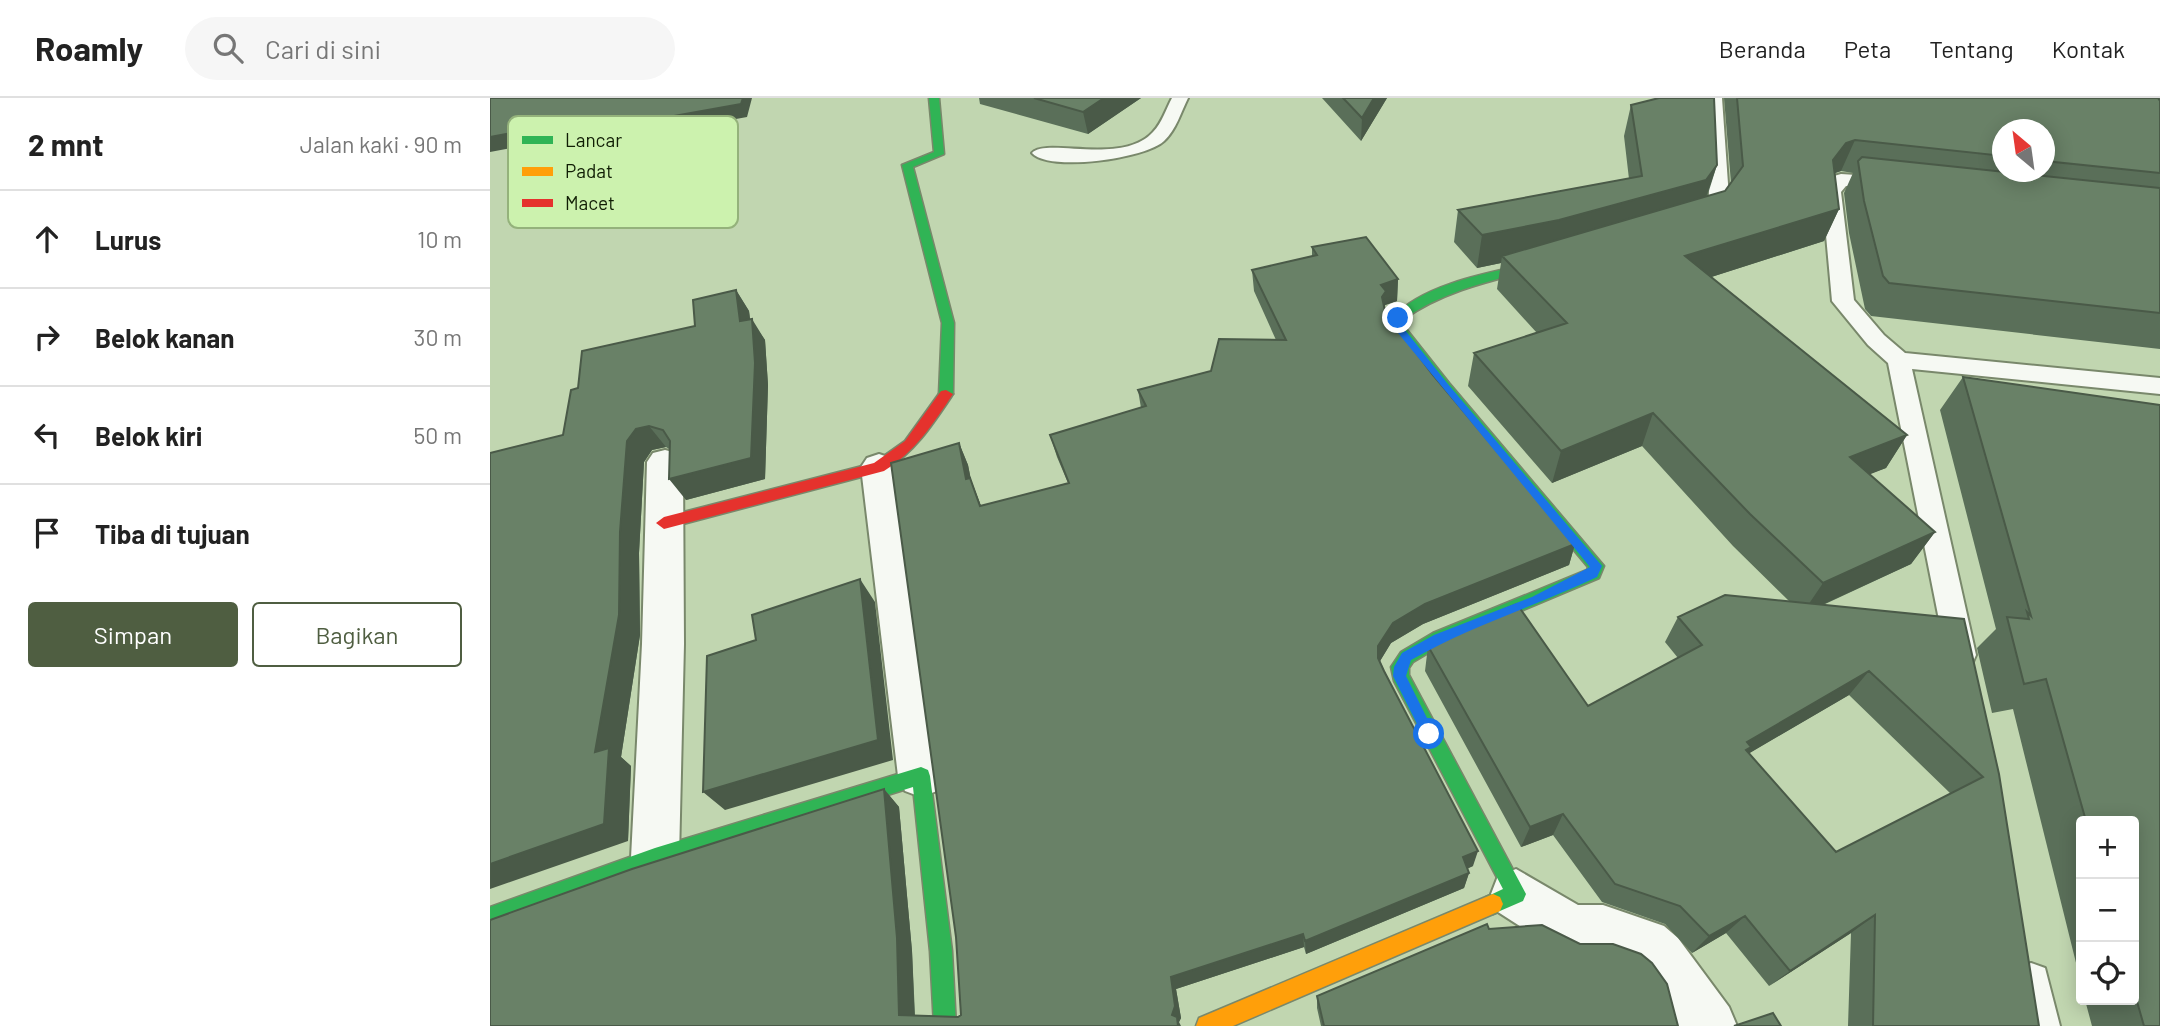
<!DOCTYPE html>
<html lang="id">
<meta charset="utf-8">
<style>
:root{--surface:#fff;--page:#f6f6f6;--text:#222;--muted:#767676;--line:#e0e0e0;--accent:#4f5e41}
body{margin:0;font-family:Barlow,sans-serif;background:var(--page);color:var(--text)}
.controls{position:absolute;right:21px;bottom:21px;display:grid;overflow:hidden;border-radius:7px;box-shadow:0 4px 18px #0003}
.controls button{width:63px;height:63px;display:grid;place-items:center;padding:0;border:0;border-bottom:2px solid var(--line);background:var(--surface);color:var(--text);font:35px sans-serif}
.compass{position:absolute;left:1502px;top:21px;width:63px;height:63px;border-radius:50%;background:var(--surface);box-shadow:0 4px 18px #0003;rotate:331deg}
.stop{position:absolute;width:21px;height:21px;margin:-16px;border:5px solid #1a73e8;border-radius:50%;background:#fff}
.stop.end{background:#1a73e8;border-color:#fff;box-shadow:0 2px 7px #0008}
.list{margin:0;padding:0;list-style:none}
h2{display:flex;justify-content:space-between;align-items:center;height:91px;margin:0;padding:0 28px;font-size:30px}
h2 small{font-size:23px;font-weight:400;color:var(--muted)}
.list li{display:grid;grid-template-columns:46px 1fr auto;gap:21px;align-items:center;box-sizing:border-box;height:98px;padding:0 28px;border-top:2px solid var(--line)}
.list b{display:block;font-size:26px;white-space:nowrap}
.list em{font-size:23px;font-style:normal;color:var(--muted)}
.actions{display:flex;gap:14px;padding:21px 28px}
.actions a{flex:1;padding:16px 0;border:2px solid var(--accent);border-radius:7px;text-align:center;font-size:24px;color:var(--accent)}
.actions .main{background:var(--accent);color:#fff}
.icon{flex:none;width:38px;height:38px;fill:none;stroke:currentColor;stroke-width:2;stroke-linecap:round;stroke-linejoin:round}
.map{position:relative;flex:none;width:1670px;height:928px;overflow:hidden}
header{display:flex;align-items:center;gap:42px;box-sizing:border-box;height:98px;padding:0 35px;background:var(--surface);border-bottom:2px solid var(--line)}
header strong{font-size:33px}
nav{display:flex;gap:38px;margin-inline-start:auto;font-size:24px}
.search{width:490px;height:63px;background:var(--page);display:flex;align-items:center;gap:18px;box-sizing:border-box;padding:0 24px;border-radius:38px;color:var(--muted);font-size:26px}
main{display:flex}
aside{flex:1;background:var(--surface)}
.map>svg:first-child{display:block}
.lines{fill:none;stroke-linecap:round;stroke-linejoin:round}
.lane-casing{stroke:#79886b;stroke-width:4}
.street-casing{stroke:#79886b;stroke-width:4}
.fast-casing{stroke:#79886b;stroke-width:3}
.slow-casing{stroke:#79886b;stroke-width:3}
.jam-casing{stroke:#79886b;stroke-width:3}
.lane{fill:#f6f9f3;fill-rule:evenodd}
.street{fill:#f6f9f3;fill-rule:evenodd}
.fast{fill:#30b455;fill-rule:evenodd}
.slow{fill:#ff9f0a;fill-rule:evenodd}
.jam{fill:#e5322d;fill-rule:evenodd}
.wall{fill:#5a6f59;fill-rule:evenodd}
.shaded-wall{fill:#4a5a48}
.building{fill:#698167;stroke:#4a5a48;stroke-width:2;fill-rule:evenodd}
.route{fill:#1a73e8}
.key{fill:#ccf2ae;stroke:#94b27b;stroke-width:2}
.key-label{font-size:19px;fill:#111e05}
</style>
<header>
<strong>Roamly</strong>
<div class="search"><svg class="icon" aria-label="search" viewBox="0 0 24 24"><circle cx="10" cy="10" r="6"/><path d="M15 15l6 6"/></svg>Cari di sini</div>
<nav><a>Beranda</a><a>Peta</a><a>Tentang</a><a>Kontak</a></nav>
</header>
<main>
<aside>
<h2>2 mnt<small>Jalan kaki · 90 m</small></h2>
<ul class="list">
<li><svg class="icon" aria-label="ahead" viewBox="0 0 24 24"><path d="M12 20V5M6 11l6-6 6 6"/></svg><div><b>Lurus</b></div><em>10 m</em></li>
<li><svg class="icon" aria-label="right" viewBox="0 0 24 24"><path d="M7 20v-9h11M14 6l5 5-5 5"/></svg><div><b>Belok kanan</b></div><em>30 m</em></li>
<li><svg class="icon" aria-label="left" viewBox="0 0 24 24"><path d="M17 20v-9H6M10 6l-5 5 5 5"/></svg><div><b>Belok kiri</b></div><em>50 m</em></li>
<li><svg class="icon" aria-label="arrive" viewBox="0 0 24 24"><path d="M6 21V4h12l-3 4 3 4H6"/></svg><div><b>Tiba di tujuan</b></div></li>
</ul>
<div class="actions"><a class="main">Simpan</a><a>Bagikan</a></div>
</aside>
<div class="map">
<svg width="1670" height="928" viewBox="0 0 1670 928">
<rect width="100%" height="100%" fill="#c1d6b0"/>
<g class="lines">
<defs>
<path id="lane" d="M 682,0 L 698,0 C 691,14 686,32 674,43 C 655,61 558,74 542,55 C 556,39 632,68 663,34 C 672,25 676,11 682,0 Z
M 1216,0 L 1232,0 L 1239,100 L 1221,124 L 1208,128 L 1198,122 L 1219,100 Z
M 1351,76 L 1396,79 L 1405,85 L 1396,91 L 1356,88 L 1351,94 L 1364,202 L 1394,237 L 1415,255 L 1670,280 L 1670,296 L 1422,271 L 1486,557 L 1482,566 L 1471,570 L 1460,566 L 1456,557 L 1398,265 L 1378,247 L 1342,203 L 1332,93 L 1344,78 Z
M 1541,865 L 1555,870 L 1570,928 L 1530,928 L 1522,884 L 1527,870 Z"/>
<path id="street" d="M 175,352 L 187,355 L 193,364 L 194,546 L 189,760 L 182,777 L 165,784 L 148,777 L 141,760 L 152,546 L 157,364 L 163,355 Z
M 389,356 L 401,360 L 407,369 L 454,678 L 447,693 L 431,699 L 415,693 L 408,678 L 371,369 L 377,360 Z
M 1026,771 L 1088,807 L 1113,807 L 1174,828 L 1188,840 L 1239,909 L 1247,928 L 1188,928 L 1152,876 L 1141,867 L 1113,857 L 1082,857 L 1064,850 L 1008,814 L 1001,796 L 1008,778 Z"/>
<path id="fast" d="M 439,0 L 449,0 L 454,56 L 423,69 L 464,225 L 463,296 L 456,300 L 449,296 L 452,225 L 412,67 L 444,54 Z
M 1057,162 L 1061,163 L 1061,167 C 1010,181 958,190 914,221 L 917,232 L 959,285 L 1114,468 L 1109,480 L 955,545 L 923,564 L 919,570 L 919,577 L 1036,796 L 1033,803 L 1003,816 L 996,813 L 993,806 L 996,799 L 1013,791 L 904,583 L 901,569 L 911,554 L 943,535 L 1097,472 L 1098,469 L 949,291 L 907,236 L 902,220 C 936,183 1010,173 1057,162 Z
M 431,669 L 438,672 L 440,678 L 462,853 L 466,928 L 444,928 L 440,853 L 423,689 L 165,770 L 0,829 L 0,809 L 165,750 Z"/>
<path id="slow" d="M 1003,796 L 1010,799 L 1013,806 L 1010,813 L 743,928 L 706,928 L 709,920 Z"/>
<path id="jam" d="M 456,292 L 463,296 C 443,326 425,354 394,373 L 174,431 L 166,425 L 174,419 L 384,365 L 415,343 L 451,293 Z"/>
</defs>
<use href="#lane" class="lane-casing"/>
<use href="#street" class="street-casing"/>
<use href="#fast" class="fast-casing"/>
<use href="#slow" class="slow-casing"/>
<use href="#jam" class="jam-casing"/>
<use href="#lane" class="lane"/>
<use href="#street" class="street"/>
<use href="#fast" class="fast"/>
<use href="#slow" class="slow"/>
<use href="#jam" class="jam"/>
</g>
<path class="wall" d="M 489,0 L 651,0 L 598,36 L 490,6 Z
M 832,0 L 897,0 L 871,43 Z
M 1234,0 L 1670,0 L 1670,251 L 1381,218 L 1375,211 L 1359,135 L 1354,95 L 1363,75 L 1351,73 L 1345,75 L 1349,111 L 1334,143 L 1221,179 L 1417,337 L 1396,370 L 1379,376 L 1445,434 L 1421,466 L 1333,507 L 1474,521 L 1549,928 L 1358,928 L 1361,835 L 1279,888 L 1236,835 L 1202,855 L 1175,826 L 1112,804 L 1063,737 L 1031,749 L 935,573 L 938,548 L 1098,608 L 1188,560 L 1175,544 L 1188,519 L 1299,503 L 1243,448 L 1152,348 L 1062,385 L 978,288 L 984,255 L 1047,235 L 1007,191 L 1011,165 L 987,170 L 964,144 L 968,112 L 1139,81 L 1134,38 L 1141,7 L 1227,67 L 1217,99 L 1235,93 L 1241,85 ZM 1513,32 L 1555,32 L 1555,74 L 1513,74 ZM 1359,597 L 1461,696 L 1346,754 L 1259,655 Z
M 822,149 L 908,181 L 907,203 L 895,207 L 895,213 L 942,276 L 1085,446 L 1079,467 L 933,526 L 901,545 L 890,563 L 983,768 L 977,771 L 979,775 L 974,790 L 816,856 L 814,849 L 686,891 L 691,920 L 689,924 L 0,928 L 394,691 L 409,709 L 422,853 L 425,917 L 468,919 L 471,917 L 469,345 L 478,367 L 481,382 L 491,408 L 578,385 L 567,359 L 560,337 L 651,310 L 648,292 L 721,273 L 786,242 L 764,193 L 762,172 L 822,158 Z
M 246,192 L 259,213 L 260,221 L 275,242 L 278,287 L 275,381 L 196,402 L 179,351 L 176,349 L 162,352 L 154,364 L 149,455 L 150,537 L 131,659 L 141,668 L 138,743 L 73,337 L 88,290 L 205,228 Z
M 1473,279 L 1670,307 L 1670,928 L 1602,928 L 1595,902 L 1644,902 L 1644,723 L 1591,723 L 1591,885 L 1523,611 L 1502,615 L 1487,550 L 1506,531 L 1450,312 Z
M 999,831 L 1188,928 L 831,928 L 827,910 L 827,898 Z"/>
<path class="shaded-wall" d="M 253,0 L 262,0 L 257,19 L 86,50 L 81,42 L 52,51 L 48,45 L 0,54 L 0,39 L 47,30 L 82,27 Z
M 614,0 L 651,0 L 598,36 L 593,14 Z
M 884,0 L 897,0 L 871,43 L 872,20 Z
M 1365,42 L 1351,73 L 1342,76 L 1343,62 L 1356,45 Z
M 1227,67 L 1216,99 L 1012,158 L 1011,165 L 987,170 L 992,137 Z
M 1349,111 L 1334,143 L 1184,191 L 1195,158 Z
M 908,181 L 907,203 L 895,207 L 894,215 L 890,221 L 891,187 Z
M 246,192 L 259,213 L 263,245 L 250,223 Z
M 262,221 L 275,242 L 278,287 L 275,381 L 196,402 L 179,381 Z
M 1163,315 L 1152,348 L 1062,385 L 1071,353 Z
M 159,328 L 176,349 L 162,352 L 154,364 L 149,455 L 150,537 L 131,659 L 141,668 L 138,743 L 0,791 L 0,766 L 105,654 L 137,343 L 146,331 Z
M 1417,337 L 1396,370 L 1340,392 L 1360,359 Z
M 469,345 L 478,367 L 481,382 L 499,429 L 476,381 Z
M 1445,434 L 1421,466 L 1312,516 L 1333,485 Z
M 1085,446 L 1079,467 L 933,526 L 901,545 L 887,568 L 888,548 L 903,525 L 935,506 Z
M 370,481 L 385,504 L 403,662 L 235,712 L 213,694 Z
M 1379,573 L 1359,597 L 1253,659 L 1257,644 Z
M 394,691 L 409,709 L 422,853 L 425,928 L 409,917 Z
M 1073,716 L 1063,737 L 1031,749 L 1040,729 Z
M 988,753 L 983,768 L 968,774 L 973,759 Z
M 979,775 L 974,790 L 816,856 L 815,843 Z
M 1385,817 L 1361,835 L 1279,888 L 1300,873 Z
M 1255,818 L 1236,835 L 1202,855 L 1219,838 Z
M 813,836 L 814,849 L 686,891 L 691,920 L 689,924 L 691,928 L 688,928 L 682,917 L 681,879 Z"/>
<path class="building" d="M 0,0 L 253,0 L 251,6 L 78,37 L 82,27 L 43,38 L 47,30 L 0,39 Z
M 544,0 L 614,0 L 593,14 Z
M 853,0 L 884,0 L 872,20 Z
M 1169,0 L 1224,0 L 1227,67 L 1216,82 L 1069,122 L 992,137 L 968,112 L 1152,78 L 1141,7 Z
M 1247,0 L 1668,0 L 1670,3 L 1670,75 L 1555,63 L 1555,32 L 1513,32 L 1513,58 L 1365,42 L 1356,45 L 1343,62 L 1349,111 L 1195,158 L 1417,337 L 1360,359 L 1445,434 L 1333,485 L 1260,416 L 1163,315 L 1071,353 L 984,255 L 1077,225 L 1012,158 L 1235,93 L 1253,68 Z
M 1372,59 L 1670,90 L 1670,215 L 1399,185 L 1393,178 L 1374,103 L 1368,63 Z
M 876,139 L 908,181 L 891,187 L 896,193 L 892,199 L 895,213 L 942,276 L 1085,446 L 935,506 L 903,525 L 888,548 L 888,560 L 894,573 L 988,753 L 973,759 L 979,775 L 815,843 L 813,836 L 681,879 L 685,908 L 682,917 L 687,919 L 688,928 L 0,928 L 0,822 L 142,771 L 394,691 L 407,840 L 409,917 L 468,919 L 471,917 L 466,839 L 401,365 L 469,345 L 476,381 L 480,380 L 490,408 L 579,385 L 560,337 L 656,308 L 648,292 L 721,273 L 729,241 L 796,242 L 762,172 L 827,157 L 822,149 Z
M 246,192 L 250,223 L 262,221 L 265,265 L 261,360 L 179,381 L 180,343 L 173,332 L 159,328 L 146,331 L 137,343 L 130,434 L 129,517 L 105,654 L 119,650 L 114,726 L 0,766 L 0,355 L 73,337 L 81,292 L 88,290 L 92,253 L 205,228 L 203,202 Z
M 1473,279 L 1670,307 L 1670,928 L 1654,928 L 1644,893 L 1644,723 L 1596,723 L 1556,581 L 1534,586 L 1517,519 L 1539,521 L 1537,514 L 1541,518 Z
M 370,481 L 388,642 L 213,694 L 217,558 L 266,542 L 262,517 Z
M 1235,497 L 1474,521 L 1509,676 L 1549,928 L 1383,928 L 1385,817 L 1300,873 L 1255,818 L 1219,838 L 1190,808 L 1125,786 L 1073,716 L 1040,729 L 938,548 L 970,530 L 1027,506 L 1098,608 L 1212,547 L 1188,519 ZM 1379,573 L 1493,679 L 1346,754 L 1256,652 L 1261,649 L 1257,644 Z
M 997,826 L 999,831 L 1052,827 L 1090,846 L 1123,846 L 1151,856 L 1162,865 L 1177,886 L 1188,928 L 834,928 L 827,898 Z
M 1283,915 L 1291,928 L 1244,928 Z"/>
<path class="route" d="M 908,217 L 912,220 L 915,232 L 957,285 L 1112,468 L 1107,479 C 1046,508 980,528 921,562 L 916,578 L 945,636 L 939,642 L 934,640 L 903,578 L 904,569 L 912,555 L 944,537 L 1042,499 L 1100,469 L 908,235 L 903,220 Z"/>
<rect x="18" y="18" width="230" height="112" rx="10" class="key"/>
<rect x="32" y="38" width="31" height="8" fill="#30b455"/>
<rect x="32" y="69" width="31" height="9" fill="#ff9f0a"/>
<rect x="32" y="101" width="31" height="8" fill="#e5322d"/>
<g class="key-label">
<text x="75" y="49">Lancar</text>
<text x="75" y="80">Padat</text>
<text x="75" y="112">Macet</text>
</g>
</svg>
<div class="controls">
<button>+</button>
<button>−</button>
<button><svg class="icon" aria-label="locate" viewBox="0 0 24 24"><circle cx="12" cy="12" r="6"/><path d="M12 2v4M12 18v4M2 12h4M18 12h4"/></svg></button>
</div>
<svg class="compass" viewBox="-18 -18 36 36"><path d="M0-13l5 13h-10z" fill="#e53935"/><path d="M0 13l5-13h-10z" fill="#767676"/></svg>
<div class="stop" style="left:939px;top:636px"></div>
<div class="stop end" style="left:908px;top:220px"></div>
</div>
</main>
